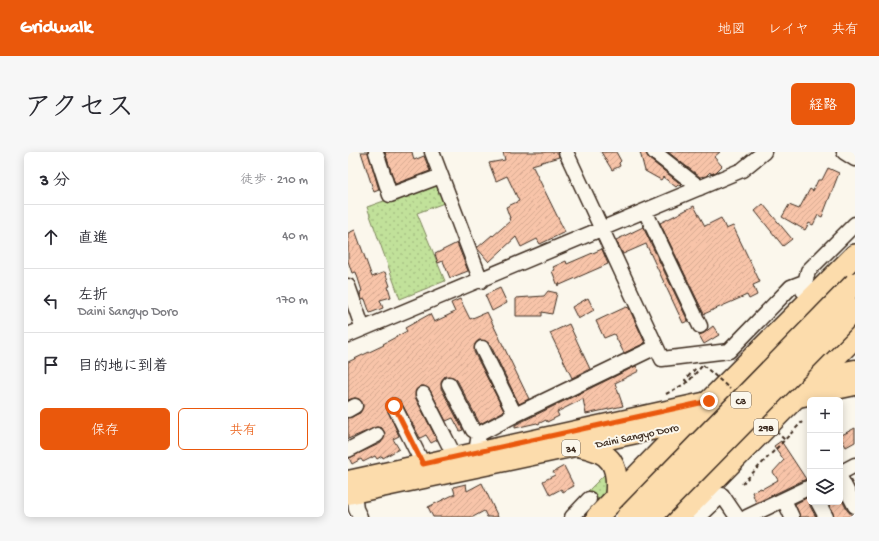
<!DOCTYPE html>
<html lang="ja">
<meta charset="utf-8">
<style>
:root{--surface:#fff;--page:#f7f7f7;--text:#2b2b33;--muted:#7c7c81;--line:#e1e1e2;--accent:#ea580c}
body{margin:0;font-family:"Gochi Hand","Klee One",sans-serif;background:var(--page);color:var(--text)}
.controls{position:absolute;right:12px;bottom:12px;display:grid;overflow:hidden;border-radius:6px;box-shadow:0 2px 10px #0003}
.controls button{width:36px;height:36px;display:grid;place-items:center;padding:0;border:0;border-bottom:1px solid var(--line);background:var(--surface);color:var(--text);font:20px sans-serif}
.stop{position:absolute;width:12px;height:12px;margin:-9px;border:3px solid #ea580c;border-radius:50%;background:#fff}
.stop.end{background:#ea580c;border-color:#fff;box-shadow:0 1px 4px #0008}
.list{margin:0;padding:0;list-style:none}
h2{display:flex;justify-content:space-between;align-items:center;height:52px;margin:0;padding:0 16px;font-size:17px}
h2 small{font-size:13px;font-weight:400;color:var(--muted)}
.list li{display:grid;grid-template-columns:26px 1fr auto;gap:12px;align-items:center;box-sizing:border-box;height:64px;padding:0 16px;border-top:1px solid var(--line)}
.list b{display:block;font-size:15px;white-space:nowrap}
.list p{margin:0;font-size:13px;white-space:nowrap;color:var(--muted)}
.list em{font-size:13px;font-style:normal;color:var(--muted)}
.actions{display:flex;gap:8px;padding:12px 16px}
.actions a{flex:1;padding:9px 0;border:1px solid var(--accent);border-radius:6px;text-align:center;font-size:14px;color:var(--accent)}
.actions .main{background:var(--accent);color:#fff}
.icon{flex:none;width:22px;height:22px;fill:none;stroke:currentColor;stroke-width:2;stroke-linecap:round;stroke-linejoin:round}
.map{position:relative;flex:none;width:507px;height:365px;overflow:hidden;border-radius:6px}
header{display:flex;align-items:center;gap:24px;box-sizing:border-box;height:56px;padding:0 20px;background:var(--accent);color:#fff}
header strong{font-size:19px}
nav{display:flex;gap:22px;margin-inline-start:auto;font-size:14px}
.intro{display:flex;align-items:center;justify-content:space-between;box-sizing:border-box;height:96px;padding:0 24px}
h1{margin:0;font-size:28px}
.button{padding:10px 18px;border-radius:6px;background:var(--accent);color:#fff;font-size:14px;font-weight:700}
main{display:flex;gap:24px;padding:0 24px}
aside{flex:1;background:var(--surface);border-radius:6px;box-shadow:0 2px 10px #0003}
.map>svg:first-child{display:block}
.grass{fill:url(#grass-dots);stroke:#7e865c}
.building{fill:url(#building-hatch);stroke:#3b2a1e}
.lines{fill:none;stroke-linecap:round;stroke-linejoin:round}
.minor-casing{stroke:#3b2a1e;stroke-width:17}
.major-casing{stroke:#3b2a1e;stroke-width:21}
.highway-casing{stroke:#3b2a1e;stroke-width:24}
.path{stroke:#3b2a1e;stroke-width:2;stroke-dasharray:4 3;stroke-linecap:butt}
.minor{stroke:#fbf7ec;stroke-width:14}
.major{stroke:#fcdcac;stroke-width:18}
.highway{stroke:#fcdcac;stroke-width:21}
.highway-bridge-casing{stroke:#3b2a1e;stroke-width:24;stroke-linecap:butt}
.path-bridge{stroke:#3b2a1e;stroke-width:2;stroke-dasharray:4 3;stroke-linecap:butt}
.highway-bridge{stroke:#fcdcac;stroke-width:21}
.route{stroke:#ea580c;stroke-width:5}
.labels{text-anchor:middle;stroke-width:4;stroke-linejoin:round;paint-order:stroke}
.shield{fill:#fbf7ec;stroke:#75685c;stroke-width:1}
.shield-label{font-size:10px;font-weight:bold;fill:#3b2a1e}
.street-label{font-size:11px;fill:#3b2a1e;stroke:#fbf7ec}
</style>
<header>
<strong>Gridwalk</strong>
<nav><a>地図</a><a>レイヤ</a><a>共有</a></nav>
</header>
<div class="intro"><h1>アクセス</h1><a class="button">経路</a></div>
<main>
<aside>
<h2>3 分<small>徒歩 · 210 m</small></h2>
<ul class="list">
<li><svg class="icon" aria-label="ahead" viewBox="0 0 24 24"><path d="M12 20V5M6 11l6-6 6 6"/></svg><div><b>直進</b></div><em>40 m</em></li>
<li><svg class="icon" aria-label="left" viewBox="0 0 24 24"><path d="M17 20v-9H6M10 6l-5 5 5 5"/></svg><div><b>左折</b><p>Daini Sangyo Doro</p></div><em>170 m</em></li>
<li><svg class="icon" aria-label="arrive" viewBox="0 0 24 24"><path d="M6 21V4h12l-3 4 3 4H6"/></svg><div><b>目的地に到着</b></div></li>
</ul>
<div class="actions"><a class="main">保存</a><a>共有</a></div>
</aside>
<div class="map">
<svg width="507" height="365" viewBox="0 0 507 365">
<defs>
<pattern id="grass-dots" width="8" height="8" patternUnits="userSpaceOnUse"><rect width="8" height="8" fill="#c1e19a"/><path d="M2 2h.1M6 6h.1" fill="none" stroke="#a7c184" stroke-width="1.8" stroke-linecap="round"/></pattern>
<pattern id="building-hatch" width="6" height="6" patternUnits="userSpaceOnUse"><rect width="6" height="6" fill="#f8c4a9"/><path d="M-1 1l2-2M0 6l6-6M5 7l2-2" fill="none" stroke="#d6a991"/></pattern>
</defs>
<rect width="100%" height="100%" fill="#fbf7ec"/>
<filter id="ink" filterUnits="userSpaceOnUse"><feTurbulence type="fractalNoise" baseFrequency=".025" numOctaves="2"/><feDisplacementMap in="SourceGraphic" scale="8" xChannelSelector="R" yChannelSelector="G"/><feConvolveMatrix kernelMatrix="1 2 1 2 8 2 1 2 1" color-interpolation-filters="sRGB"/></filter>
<g filter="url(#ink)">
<path class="grass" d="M 92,29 L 99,50 L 69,61 L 97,129 L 52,147 L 19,55 Z
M 260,319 C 259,342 253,355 231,365 L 238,341 Z"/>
<path class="building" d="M 13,0 L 20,0 L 31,38 L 26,40 Z
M 37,0 L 64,0 L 66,8 L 76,4 L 82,19 L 47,32 Z
M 155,0 L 210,0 L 211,5 L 184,13 L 217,80 L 192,92 L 189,87 L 173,95 L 168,85 L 141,110 L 129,96 L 144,83 L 145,84 L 162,69 L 161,66 L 162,66 L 158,55 L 171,49 L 159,24 L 148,29 L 141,11 L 157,8 Z
M 253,0 L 268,0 L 273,9 L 271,11 L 272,14 L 264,18 Z
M 292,0 L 298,0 L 301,7 L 334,33 L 333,34 L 330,33 L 328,35 L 315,25 L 313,28 L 297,19 Z
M 320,0 L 372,0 L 366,5 L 374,14 L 368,20 L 363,22 L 362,20 L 358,24 L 352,25 Z
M 480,16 L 491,21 L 474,65 L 470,63 L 465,73 L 461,71 L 457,78 L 434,65 L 441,53 L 451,57 L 462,37 L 465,39 L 470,28 L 474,28 Z
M 415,52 L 444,87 L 435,94 L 407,59 Z
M 346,54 L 357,74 L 373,66 L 378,77 L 385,74 L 412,130 L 405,133 L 409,143 L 401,147 L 399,143 L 356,162 L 312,71 Z
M 295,75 L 340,169 L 335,171 L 298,92 L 275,102 L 268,88 Z
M 7,78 L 24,125 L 37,120 L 42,134 L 40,135 L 43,145 L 32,148 L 35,156 L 22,161 L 17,147 L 14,148 L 12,140 L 14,139 L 8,120 L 4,121 L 0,109 L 0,81 Z
M 109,91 L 120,119 L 102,126 L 95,109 L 90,111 L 87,102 Z
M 254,97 L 260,112 L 212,133 L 211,131 L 210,134 L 204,119 L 207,118 L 205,115 L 218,109 L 219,112 Z
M 152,136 L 159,151 L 144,159 L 137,143 Z
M 200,139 L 209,141 L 204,162 L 194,160 L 194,164 L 168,164 L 168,146 L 196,144 Z
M 240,146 L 246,158 L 230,167 L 224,155 Z
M 112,147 L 122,167 L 139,160 L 181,247 L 171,252 L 142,192 L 138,189 L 131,188 L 127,192 L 126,200 L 156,259 L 132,272 L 109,228 L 105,225 L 97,224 L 94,228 L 93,236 L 115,278 L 112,279 L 105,266 L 98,269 L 82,238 L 76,234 L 72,234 L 68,238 L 67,245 L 89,288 L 83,291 L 78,283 L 72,286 L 53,250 L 47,246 L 43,246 L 38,254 L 51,284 L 45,287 L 51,297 L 35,306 L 34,304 L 29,307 L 27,304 L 15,310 L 13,307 L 4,312 L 1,306 L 33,291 L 37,283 L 34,276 L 29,275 L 0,287 L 0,266 L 12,261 L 15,254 L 11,247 L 7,246 L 0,248 L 0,210 L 36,193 L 35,192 L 59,179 L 57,176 L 82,162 L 86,170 L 107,160 L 103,151 Z
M 278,155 L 281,156 L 297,191 L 276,201 L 266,182 L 256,186 L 248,169 Z
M 221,172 L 242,217 L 224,226 L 202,181 Z
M 365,174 L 371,183 L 356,192 L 351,183 L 356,181 Z
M 288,214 L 291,219 L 267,231 L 275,254 L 238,262 L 235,247 L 209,260 L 211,264 L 199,270 L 198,268 L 190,272 L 189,271 L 167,276 L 167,273 L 171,271 Z
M 507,276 L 507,290 L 498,295 L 492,284 Z
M 433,289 L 458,327 L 408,351 L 404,340 L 413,336 L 414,337 L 430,328 L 425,320 L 436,308 L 426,294 Z
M 216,314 L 226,334 L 215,340 L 213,337 L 202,343 L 195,329 L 207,323 L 205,320 Z
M 134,331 L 150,365 L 139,365 L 136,359 L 125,365 L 85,365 L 80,355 L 107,342 L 105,335 L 118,332 L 119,339 Z
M 462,344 L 462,354 L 468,365 L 452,365 L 447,352 Z
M 492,344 L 499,358 L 505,365 L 486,365 L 480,350 L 492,350 Z"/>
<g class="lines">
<defs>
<path id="minor" d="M 28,0 L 42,43 L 93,24
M 84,0 L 133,129
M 218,0 L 314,207 L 381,199 L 443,135 L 456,130
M 306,0 L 352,36
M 496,0 L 507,7
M 297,59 L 352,174
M 0,134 L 15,177
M 455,139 L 460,119 L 507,72
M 0,183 L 394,18 L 416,0
M 134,196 L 167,263
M 101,232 L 125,278 L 131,282
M 75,242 L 107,305
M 46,254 L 75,312
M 0,258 L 7,254
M 0,298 L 29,283
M 128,300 L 131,282 L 167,263 L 308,195
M 492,321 L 507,313
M 492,325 L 507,354
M 6,342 L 8,357 L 12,365
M 436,348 L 444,365
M 470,350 L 478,365
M 224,365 L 241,347
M 351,365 L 374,343 L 389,365
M 399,365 L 462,335"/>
<path id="major" d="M 463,226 L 507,217
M 441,248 L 507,234
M 0,328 L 405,239
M 0,343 L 383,262"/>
<path id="highway" d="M 232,294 C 263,300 271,312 268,343
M 249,365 L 361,249 L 507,103
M 330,365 L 507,185"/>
</defs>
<use href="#minor" class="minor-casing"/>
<use href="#major" class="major-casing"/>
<use href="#highway" class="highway-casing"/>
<path class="path" d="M 339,230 L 337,228 L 348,216
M 318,242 L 340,230 L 354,214
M 394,332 L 454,270"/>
<use href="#minor" class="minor"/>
<use href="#major" class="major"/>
<use href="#highway" class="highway"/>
<defs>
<path id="highway-bridge" d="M 279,365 L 507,131
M 303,365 L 507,157"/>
</defs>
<use href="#highway-bridge" class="highway-bridge-casing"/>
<path class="path-bridge" d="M 355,213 L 382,237
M 418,270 L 437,288"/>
<use href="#highway-bridge" class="highway-bridge"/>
</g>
</g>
<g class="lines" filter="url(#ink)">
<path class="route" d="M 46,254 L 75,312 L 361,249"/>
</g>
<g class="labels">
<g class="shield">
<rect x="383" y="240" width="20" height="16" rx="3"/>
<rect x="406" y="267" width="24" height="16" rx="3"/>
<rect x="214" y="288" width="18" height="16" rx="3"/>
</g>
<g class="shield-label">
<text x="393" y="252">C3</text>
<text x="418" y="279">298</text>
<text x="223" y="300">34</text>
</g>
<g class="street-label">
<text transform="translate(289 283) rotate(-12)" y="4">Daini Sangyo Doro</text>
</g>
</g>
</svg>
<div class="controls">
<button>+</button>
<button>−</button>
<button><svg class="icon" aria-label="layers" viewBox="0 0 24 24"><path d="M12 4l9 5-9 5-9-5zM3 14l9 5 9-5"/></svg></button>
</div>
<div class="stop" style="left:46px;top:254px"></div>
<div class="stop end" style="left:361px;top:249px"></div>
</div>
</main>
